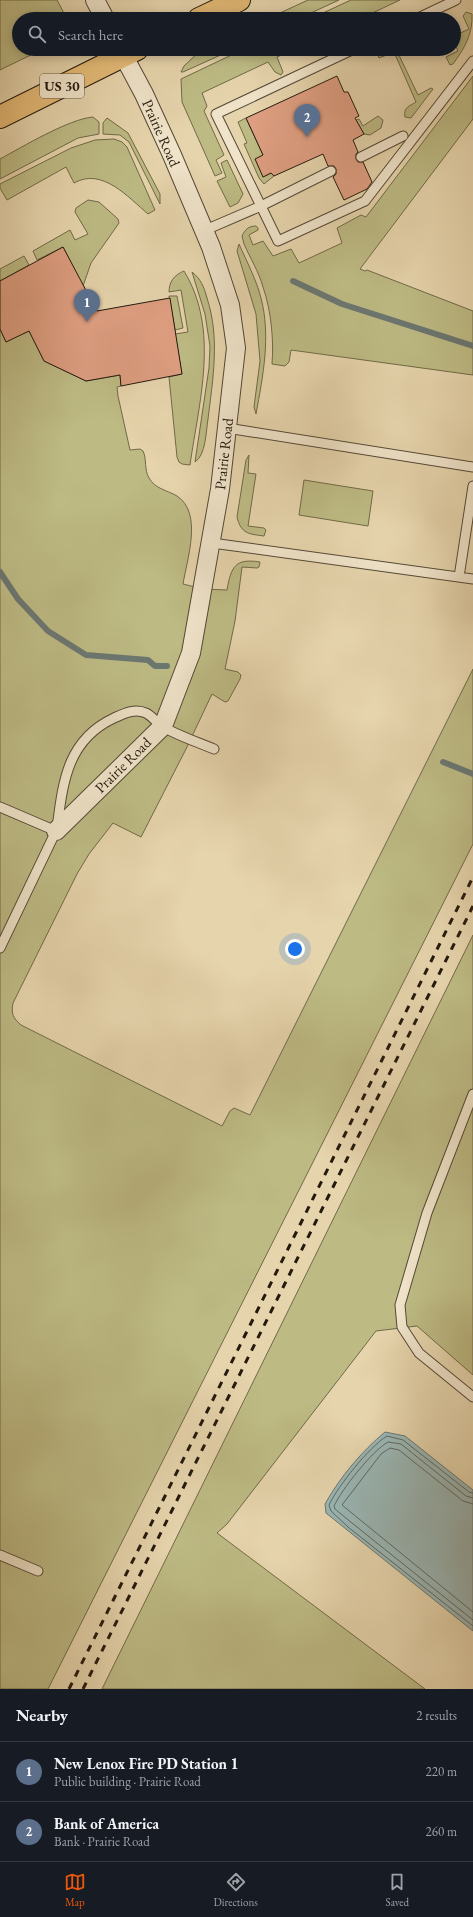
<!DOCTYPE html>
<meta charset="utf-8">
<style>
:root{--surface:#171b24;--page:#20242c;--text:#f1f3f6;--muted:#9ea1a6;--line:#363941;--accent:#ea580c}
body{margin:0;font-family:"EB Garamond",serif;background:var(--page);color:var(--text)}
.you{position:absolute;left:295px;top:949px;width:14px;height:14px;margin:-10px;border:3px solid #fff;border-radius:50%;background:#1a73e8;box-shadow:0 0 0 6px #1a73e833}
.badge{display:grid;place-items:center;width:26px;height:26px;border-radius:50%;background:var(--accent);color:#fff;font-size:13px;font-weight:700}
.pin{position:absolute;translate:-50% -33px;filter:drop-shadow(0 1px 2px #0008)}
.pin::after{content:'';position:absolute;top:21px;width:14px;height:12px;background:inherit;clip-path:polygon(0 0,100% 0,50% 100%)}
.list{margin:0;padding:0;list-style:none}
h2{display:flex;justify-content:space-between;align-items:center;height:52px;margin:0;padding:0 16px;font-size:17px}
h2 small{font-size:13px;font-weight:400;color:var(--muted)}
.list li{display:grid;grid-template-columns:26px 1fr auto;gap:12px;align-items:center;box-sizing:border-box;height:60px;padding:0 16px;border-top:1px solid var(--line)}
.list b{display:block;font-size:15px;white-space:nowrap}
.list p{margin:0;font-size:13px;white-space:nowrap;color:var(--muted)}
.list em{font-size:13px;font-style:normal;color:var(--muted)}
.icon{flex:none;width:22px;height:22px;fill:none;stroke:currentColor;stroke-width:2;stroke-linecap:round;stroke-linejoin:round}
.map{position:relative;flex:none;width:473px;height:1689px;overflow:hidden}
.search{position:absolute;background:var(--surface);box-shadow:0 2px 10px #0003;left:12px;right:12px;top:12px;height:44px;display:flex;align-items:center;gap:10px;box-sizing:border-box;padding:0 14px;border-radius:22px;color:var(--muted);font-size:15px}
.sheet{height:172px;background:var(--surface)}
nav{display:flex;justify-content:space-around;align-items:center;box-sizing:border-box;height:56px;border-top:1px solid var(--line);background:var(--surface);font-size:11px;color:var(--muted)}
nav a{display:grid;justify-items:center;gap:2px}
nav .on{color:var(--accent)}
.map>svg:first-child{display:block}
.green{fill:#bdba84;stroke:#706a48}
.water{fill:#9ab6b4;stroke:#6b7771}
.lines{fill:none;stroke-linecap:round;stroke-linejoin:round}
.shore{stroke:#5f6860;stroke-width:1}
.stream{stroke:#6b7771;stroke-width:6}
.building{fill:#de9e81;stroke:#24190d}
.lane-casing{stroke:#544835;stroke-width:11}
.street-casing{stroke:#544835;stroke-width:20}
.primary-casing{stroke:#24190d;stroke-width:24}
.lane{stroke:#efe3c9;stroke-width:9}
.street{stroke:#efe3c9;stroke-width:18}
.primary{stroke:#e3ba76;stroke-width:22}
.rail{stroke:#24190d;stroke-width:3;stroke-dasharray:7 7;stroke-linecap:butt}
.labels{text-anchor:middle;stroke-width:3;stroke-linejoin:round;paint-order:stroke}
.shield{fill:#efe3c9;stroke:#615645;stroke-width:1}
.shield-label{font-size:14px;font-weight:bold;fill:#24190d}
.street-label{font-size:15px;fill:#24190d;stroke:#efe3c9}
</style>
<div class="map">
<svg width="473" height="1689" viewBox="0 0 473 1689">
<rect width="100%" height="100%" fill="#e6d4ac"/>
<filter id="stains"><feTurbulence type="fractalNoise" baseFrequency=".005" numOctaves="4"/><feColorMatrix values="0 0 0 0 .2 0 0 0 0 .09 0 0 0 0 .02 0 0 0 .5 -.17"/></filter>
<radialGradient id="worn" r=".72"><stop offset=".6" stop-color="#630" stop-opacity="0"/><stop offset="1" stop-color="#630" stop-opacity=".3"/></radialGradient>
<path class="green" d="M 0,0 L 57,0 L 66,17 L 66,19 L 19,19 L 19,49 L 43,49 L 0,70 Z
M 308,0 L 339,0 L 298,19 L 267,19 Z
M 351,0 L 400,0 L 364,17 L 364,19 L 310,19 Z
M 466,12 L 472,14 C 473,34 464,49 453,64 L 450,65 L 446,57 L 458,51 L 454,42 L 454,36 L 469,29 L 463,16 Z
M 202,49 L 234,49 L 183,72 L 181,72 L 184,66 Z
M 244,49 L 295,49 L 277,57 L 283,72 L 281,75 L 275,72 L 268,62 L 202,93 L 207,106 L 204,111 L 224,155 L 216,160 L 222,173 L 215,176 L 182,102 L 181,79 Z
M 386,49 L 401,49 L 397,51 L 418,95 L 431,88 L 433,89 L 411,118 L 405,117 C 403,107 410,106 416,102 L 394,52 L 379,58 L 378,55 Z
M 473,76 L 473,119 L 360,269 L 365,271 L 367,270 L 473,311 L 473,375 L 291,350 L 289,362 L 285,366 L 272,364 C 274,340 271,310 263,287 C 259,272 250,258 244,244 L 242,236 C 245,230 248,226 256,226 L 258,228 L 258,230 L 249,235 L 253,245 L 263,241 L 273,256 L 291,249 L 299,263 L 342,243 L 337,228 L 361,215 L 366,217 Z
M 378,116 L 383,120 L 381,128 L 370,135 L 364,134 L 356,120 L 359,119 L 363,126 Z
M 93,117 L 99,122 L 99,134 L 78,138 L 0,179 L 0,159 C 22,147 69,119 93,117 Z
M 107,118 L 128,133 L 160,194 L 160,204 L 129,142 L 120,135 L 103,134 L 103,123 Z
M 246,118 L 263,155 L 263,177 L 271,173 L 274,176 L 264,184 L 259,178 L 244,144 L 247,143 L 238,122 Z
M 114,139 L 122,142 L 127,147 L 155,210 L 148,214 C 128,197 102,167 74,183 L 66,167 L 7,200 L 0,188 L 0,184 L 71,148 L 95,140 Z
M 227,160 L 243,194 L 238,203 L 230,207 L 217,181 L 226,177 L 221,163 Z
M 88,200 L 99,202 L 118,219 L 119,223 L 91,263 L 83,286 L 63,247 L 37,260 L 33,251 L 70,230 L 75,240 L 88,234 L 75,212 L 76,208 Z
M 239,244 C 247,262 256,279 261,298 C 271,336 263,376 256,414 L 254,407 L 260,361 L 256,314 L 237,251 Z
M 24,256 L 29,265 L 0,281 L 0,269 Z
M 184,271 C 220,330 199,401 190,465 L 182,464 L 179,462 L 177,457 L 169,377 L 182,374 L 175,334 L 188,332 L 181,290 L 169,292 C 169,282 174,275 184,271 Z
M 192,272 C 201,279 204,287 207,298 C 220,338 213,378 208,419 C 206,431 206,455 195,462 L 209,368 L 210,346 L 205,314 Z
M 169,296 L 177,296 L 183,328 L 175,330 Z
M 0,329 L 6,342 L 29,331 L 44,361 L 86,381 L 120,375 L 121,386 L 117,387 L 118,396 L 130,450 L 140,449 L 143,451 C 147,459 144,470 149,478 C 155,489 167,490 177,496 C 203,513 187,559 183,584 L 203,589 L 227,590 C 231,567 235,558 260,562 L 259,567 L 257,568 L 242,567 L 235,621 L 225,669 L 238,672 L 241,675 L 240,679 L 228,701 L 225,702 L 212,694 L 186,749 L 141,837 L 113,823 L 89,854 L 77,874 L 13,1003 C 11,1014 13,1018 21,1025 L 222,1126 L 230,1111 L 234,1108 L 250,1115 L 473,669 L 473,844 L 48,1689 L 0,1689 Z
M 249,455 L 248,473 L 256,474 L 248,526 L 264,528 L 266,530 L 264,536 C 249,534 241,534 237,517 L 246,460 Z
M 304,480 L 373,491 L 368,526 L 299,515 Z
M 473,935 L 473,1375 L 417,1326 L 376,1331 L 227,1524 L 217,1533 L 425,1689 L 102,1689 Z"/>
<path class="water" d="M 385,1432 L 405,1436 L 473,1490 L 473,1631 L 326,1513 L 325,1504 C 340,1477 362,1451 385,1432 Z"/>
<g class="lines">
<path class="shore" d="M 473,1493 L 469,1492 L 403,1440 L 387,1436 C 369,1447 338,1486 329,1505 L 331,1511 L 348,1527 L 473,1626
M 473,1498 L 466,1496 L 401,1444 L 388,1442 C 372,1451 342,1489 334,1506 L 335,1509 L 352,1523 L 473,1620
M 473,1504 L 463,1501 L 399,1450 L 390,1448 L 381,1454 L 342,1505 L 473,1612"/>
<path class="stream" d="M 293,281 L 342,304 L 473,346
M 0,572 L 18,599 L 48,631 L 86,655 L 148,660 L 155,666 L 167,666
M 443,762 L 473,774"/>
</g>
<path class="building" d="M 337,76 L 344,92 L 348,92 L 359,116 L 355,118 L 364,134 L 353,140 L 358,152 L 356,154 L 356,159 L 358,162 L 363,162 L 372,182 L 367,189 L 344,200 L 333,177 L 336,174 L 336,169 L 334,166 L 328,166 L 323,154 L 274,176 L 271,173 L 263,177 L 255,159 L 263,155 L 246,118 Z
M 63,247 L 97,311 L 170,298 L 182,374 L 121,386 L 120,375 L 86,381 L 44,361 L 29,331 L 6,342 L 0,329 L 0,281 Z"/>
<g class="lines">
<defs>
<path id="lane" d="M 416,19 L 456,0
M 354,49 L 216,114 L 278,241 L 365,201 L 473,61
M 361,157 L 403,136
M 203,231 L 261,206 L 331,171
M 227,428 L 473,467
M 212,543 L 473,579
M 459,577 L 473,486
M 0,807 L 56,831 L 0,948
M 57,828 C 63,782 67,740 114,718 C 125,713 135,708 146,713 C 152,716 157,723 163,727 C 179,736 197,742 214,749
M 473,1094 L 427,1213 L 400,1305 L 402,1327 L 419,1353 L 473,1397
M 0,1555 L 38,1571"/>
<g id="street">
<path d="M 95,0 L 105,19"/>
<path id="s1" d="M 56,831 L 163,726 L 191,653 L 220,489 L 236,348 L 230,305 L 211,247 L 172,155 L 144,94 L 120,49"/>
</g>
<path id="primary" d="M 199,19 L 239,0
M 0,117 L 137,49"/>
</defs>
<use href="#lane" class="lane-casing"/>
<use href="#street" class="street-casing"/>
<use href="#primary" class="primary-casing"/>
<use href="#lane" class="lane"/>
<use href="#street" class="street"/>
<use href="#primary" class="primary"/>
<path class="rail" d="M 69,1689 L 473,877
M 83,1689 L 473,906"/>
</g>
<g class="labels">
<rect class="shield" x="40" y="74" width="44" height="24" rx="3"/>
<g class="shield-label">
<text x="62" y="91">US 30</text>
</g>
<g class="street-label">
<text transform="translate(161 133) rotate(66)" y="5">Prairie Road</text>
<text dy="5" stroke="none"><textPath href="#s1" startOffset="430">Prairie Road</textPath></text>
<text dy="5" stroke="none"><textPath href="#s1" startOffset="94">Prairie Road</textPath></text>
</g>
</g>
<rect width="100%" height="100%" filter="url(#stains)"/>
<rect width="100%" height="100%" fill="url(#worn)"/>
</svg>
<div class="you"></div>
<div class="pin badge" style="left:87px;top:322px;background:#5c6f8a">1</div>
<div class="pin badge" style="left:307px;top:137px;background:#5c6f8a">2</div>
<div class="search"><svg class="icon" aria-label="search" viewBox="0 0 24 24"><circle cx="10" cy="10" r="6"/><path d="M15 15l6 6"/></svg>Search here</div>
</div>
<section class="sheet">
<h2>Nearby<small>2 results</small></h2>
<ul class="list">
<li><span class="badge" style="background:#5c6f8a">1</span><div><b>New Lenox Fire PD Station 1</b><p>Public building · Prairie Road</p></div><em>220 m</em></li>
<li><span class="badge" style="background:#5c6f8a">2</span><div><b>Bank of America</b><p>Bank · Prairie Road</p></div><em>260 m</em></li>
</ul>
</section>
<nav>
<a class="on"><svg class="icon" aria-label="map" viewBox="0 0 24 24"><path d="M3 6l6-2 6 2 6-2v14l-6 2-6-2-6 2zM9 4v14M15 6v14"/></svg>Map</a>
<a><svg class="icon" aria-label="directions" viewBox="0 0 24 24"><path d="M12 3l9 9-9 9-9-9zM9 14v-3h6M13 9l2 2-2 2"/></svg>Directions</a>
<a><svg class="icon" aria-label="saved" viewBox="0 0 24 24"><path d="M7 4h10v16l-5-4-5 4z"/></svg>Saved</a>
</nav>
